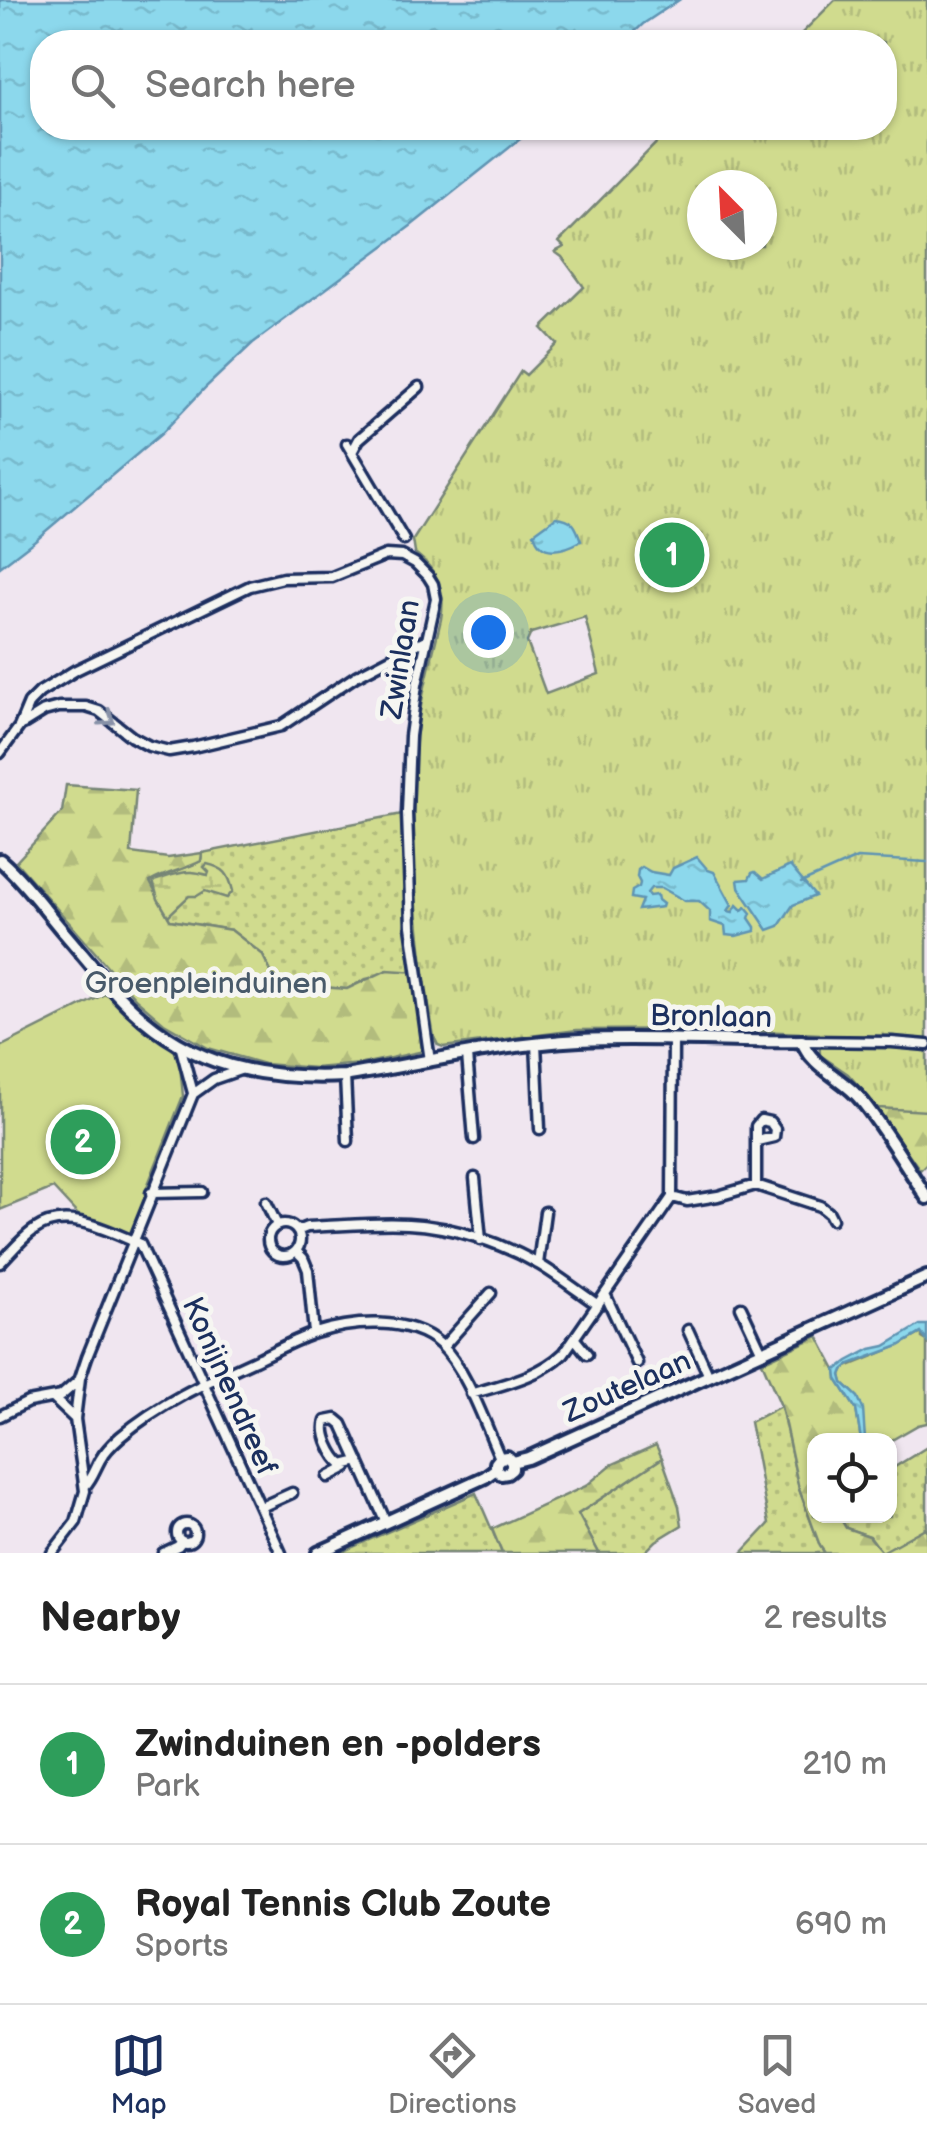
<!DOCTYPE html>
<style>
:root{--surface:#fff;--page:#f2f2f2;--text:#222;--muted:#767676;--line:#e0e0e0;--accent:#1b2f5e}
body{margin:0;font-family:"Balsamiq Sans",sans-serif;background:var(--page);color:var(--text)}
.controls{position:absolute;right:30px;bottom:30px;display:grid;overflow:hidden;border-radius:20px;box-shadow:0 2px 8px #0004}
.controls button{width:90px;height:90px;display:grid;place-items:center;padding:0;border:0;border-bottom:2px solid var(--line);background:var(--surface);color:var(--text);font:50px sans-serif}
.compass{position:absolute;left:687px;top:170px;width:90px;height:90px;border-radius:50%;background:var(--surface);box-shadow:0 2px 8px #0004;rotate:336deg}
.you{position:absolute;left:488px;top:632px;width:35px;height:35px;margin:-25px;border:8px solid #fff;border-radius:50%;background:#1a73e8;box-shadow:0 0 0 15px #1a73e833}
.badge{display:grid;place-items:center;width:65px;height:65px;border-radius:50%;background:var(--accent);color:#fff;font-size:32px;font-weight:700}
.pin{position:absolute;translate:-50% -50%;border:5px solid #fff;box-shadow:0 2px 10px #0006}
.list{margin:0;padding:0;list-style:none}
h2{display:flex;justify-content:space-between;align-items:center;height:130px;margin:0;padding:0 40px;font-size:42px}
h2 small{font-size:32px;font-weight:400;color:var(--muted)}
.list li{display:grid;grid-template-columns:65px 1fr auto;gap:30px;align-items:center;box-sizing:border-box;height:160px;padding:0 40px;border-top:2px solid var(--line)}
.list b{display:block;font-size:38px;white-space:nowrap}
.list p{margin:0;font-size:32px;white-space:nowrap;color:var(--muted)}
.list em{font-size:32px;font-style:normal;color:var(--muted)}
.icon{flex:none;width:55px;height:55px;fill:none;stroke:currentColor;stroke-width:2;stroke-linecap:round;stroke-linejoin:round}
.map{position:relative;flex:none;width:927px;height:1553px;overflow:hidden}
.search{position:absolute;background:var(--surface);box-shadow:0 2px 8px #0004;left:30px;right:30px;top:30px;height:110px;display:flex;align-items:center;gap:25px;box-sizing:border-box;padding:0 35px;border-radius:40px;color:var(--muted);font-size:38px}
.sheet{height:450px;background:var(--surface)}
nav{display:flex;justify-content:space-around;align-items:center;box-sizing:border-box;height:140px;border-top:2px solid var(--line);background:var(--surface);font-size:28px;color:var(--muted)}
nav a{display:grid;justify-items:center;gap:5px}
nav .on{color:var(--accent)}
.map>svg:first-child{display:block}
.grass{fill:url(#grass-dots);stroke:#768576;stroke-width:2.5}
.forest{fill:url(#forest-firs);stroke:#768576;stroke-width:2.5}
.wetland{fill:url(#wetland-marsh);stroke:#768576;stroke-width:2.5}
.park{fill:url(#park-tufts);stroke:#768576;stroke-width:2.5;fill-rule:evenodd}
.garden{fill:#d0db8e;stroke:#768576;stroke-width:2.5}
.water{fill:url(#water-ripples);stroke:#5f94b3;stroke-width:2.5}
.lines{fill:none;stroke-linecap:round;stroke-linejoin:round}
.stream{stroke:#5f94b3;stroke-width:2.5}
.street-casing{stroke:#1b2f5e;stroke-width:15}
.secondary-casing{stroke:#1b2f5e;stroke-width:18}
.street{stroke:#f6f6f2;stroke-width:8}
.secondary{stroke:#f6f6f2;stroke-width:10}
.oneway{stroke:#8892a8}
.labels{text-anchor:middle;stroke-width:10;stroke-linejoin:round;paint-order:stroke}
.street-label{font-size:30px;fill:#1b2f5e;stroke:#f6f6f2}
.park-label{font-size:30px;fill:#485a6a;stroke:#f6f6f2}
</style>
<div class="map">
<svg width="927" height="1553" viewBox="0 0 927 1553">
<defs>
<pattern id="grass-dots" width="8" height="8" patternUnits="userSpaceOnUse" patternTransform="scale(2.5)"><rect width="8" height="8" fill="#d0db8e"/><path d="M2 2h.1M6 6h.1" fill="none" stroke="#b2bc7d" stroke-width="1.8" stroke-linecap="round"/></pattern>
<pattern id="forest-firs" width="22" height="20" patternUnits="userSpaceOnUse" patternTransform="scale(2.5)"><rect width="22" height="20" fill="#d0db8e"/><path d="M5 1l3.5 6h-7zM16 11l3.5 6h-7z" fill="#b2bc7d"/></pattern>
<pattern id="wetland-marsh" width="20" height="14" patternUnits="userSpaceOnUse" patternTransform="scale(2.5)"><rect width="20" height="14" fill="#d0db8e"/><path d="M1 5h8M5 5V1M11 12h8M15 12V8" fill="none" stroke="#b2bc7d"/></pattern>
<pattern id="park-tufts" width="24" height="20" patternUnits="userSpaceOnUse" patternTransform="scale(2.5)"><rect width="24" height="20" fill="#d0db8e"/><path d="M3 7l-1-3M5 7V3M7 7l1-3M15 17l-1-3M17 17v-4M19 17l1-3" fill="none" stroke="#b2bc7d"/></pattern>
<pattern id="water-ripples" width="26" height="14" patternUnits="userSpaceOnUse" patternTransform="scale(2.5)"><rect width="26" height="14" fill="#8cd8ec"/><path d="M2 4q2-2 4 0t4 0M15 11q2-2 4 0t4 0" fill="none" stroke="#78bacd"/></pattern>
</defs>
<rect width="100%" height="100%" fill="#f0e6f0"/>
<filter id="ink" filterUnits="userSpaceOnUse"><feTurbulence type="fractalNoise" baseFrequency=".01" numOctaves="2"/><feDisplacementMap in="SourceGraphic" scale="20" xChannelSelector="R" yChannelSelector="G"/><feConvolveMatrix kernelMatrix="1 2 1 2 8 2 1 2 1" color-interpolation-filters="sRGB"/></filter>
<g filter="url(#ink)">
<path class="grass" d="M 407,813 L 417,972 L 366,979 L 347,989 L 292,985 L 273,976 L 262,954 L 231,930 L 170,920 L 150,882 C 166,873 184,870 201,861 L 202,853 Z
M 781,1406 L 799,1489 L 820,1546 L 825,1553 L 742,1553 L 769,1524 L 750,1422 Z
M 927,1447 L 927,1527 L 882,1553 L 870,1536 L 846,1528 L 839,1516 L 890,1516 L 890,1470 Z
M 662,1458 L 679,1506 L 682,1525 L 656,1541 L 644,1553 L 599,1553 L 578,1514 Z
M 476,1493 L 502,1553 L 339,1553 Z"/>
<path class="forest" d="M 66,785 L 136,790 L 131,853 L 168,858 L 202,853 L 201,861 C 184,870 166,872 150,882 L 170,920 L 231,930 L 262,954 L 273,976 L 292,985 L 347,989 L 387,970 L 417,972 L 429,1050 L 362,1064 L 315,1068 L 264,1064 L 208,1048 L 164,1023 L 136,999 L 16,862 L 62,812 Z
M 927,1048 L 927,1163 L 920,1170 L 867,1094 L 848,1074 L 819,1052 Z
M 818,1336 L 836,1370 L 837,1379 L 856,1409 L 861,1440 L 814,1440 L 814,1516 L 839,1516 L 846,1528 L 869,1536 L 882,1552 L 927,1527 L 927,1553 L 825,1553 L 820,1546 L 799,1489 L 781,1406 L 762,1362 Z
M 656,1445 L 662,1458 L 578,1514 L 599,1553 L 502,1553 L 492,1529 L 586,1486 L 611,1465 Z"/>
<path class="wetland" d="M 207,864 C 225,868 229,874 233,891 L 227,898 L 205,891 L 197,896 L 189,896 L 168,916 L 158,899 L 153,881 C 165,878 179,871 192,872 C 197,872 202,874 208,875 L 209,872 L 204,867 Z"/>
<path class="park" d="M 835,0 L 927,0 L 927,1111 L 878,1108 L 848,1074 L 820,1055 L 819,1034 L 719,1029 L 577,1030 L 443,1047 L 438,1045 L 434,1037 C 417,940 408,839 416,740 C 420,699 432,659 441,619 C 446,590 438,571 415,553 L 413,540 L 521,371 L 526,375 L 557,344 L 542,328 L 584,287 L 562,257 L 555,252 L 564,247 L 559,242 L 671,128 L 884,128 L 884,42 L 793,42 ZM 702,185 L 762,185 L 762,245 L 702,245 ZM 585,617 L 599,674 L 546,694 L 527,642 L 531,633 Z"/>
<path class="garden" d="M 109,992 L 179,1055 L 183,1096 L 145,1192 L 147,1194 L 132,1235 L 80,1217 L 53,1188 L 0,1210 L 0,1047 Z
M 922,1333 L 922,1338 L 927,1341 L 927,1423 L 918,1425 L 890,1441 L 865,1440 L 858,1397 L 843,1383 L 841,1375 L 844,1368 L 898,1346 Z"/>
<path class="water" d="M 0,0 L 679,0 L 643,24 L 624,42 L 42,42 L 42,128 L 534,128 L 412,225 L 253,343 L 206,387 L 161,434 L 34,541 L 0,567 Z
M 556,517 C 573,518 576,526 581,541 C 563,551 540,557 534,533 Z
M 697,857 L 708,870 L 714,872 L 732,905 L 728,911 L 733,912 L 737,905 L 742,910 L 746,907 L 751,913 L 749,918 L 755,927 L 755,931 L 736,936 L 726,935 L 725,926 L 710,921 L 710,911 L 699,901 L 685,901 L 662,888 L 651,888 L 647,893 L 649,896 L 657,895 L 658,900 L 663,904 L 662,907 L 638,910 L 642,900 L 631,898 L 632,891 L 639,887 L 640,883 L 637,877 L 638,870 L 642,867 L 651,872 L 669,875 L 673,868 Z
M 790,866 L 815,896 L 793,905 L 779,926 L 768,930 L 739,887 L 738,880 L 749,879 L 752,873 L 755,872 L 763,879 Z
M 920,1325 L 927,1325 L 927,1341 L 921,1333 L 899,1346 L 850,1364 L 843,1370 L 841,1375 L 843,1383 L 858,1397 L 863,1409 L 865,1440 L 861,1440 L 856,1409 L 837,1379 L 836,1370 L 848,1361 L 871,1349 L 885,1346 Z"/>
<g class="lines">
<path class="stream" d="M 801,883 L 857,858 L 927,862"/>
<defs>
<path id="street" d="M 347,444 L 404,540
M 352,452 L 359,439 L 419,387
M 23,724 L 44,711 L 59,707 L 86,707 L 99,711 L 132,737 L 149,746 L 169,751 L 193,747 L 281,726 L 356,676 L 427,639
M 0,753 L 19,727 L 29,703 L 40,692 L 76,670 L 250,586 L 283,578 L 332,577 L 386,555 L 402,556 L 415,563 L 428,576 L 433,584 L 436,599 L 417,685 L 410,736 L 407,813 L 411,926 L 430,1061
M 802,1041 L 892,1042 L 927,1045
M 536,1043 L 540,1129
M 180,1045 L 193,1093
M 467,1055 L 474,1139
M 345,1076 L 348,1141
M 475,1178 L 481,1240
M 756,1185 L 756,1126 L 761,1120 L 770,1122 L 775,1129 L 774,1137 L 757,1141
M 151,1193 L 202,1192
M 672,1197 L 687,1201 L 718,1196 L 756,1185 L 820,1206 L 829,1213 L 832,1219
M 266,1202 L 277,1225
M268 1240a16 16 0 1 1 32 0a16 16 0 1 1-32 0Z
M 297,1231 L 307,1227 C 341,1226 375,1222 408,1224 C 453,1226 502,1243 540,1265 C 560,1277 579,1292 598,1305
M 296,1251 L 303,1258 L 308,1270 L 314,1333
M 0,1263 C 11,1252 21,1239 34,1230 C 66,1207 108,1231 140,1244 L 281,1553
M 538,1264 L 545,1212
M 605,1294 L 637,1363
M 741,1307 L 762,1352
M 688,1330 L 709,1376
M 575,1339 L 587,1354
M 443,1347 L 491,1293
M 471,1394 C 504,1384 539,1377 564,1353 L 672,1197 L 673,1040
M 54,1399 L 75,1419
M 0,1416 L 28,1402 L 61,1396 L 78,1381
M 359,1461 L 343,1465 C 333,1457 321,1434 326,1421 L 336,1419 L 342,1424 L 386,1522
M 328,1477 L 347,1467 L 348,1465
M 85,1486 C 92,1479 95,1469 100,1460 C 105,1451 112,1444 120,1437 C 161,1402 211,1380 259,1358 C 277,1350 296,1339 315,1333 C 352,1321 409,1316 440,1344 C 466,1368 485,1424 500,1458
M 261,1507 L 292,1493
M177 1533a9 9 0 1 1 18 0a9 9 0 1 1-18 0Z
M 52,1553 L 76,1522 L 85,1491 L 75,1419 L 80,1378 L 87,1357 L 193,1094 L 214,1079 L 240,1070
M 163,1553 L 178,1546 L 182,1541"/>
<path id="secondary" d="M 0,860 C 23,880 41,905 61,929 C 84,955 106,985 132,1009 C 193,1067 263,1080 345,1076 C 422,1063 501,1044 580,1040 C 654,1036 728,1043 802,1041 C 812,1068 844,1078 862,1101 C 886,1131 906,1165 927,1198
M 512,1462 L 528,1458 L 927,1277
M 318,1553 L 485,1477 L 496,1469 L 496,1463 L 500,1458 L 507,1457 L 512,1462 L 512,1469 L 507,1473 L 501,1474 L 496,1469"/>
</defs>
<use href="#street" class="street-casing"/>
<use href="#secondary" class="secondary-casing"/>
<use href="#street" class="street"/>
<use href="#secondary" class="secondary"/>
</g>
<defs><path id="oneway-chevron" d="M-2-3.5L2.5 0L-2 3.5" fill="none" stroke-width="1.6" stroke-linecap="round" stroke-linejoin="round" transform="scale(2.5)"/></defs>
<use class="oneway" href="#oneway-chevron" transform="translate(108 719) rotate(33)"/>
</g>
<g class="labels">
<g class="street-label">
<text transform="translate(400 659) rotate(-81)" y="10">Zwinlaan</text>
<text transform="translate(711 1016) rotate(1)" y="10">Bronlaan</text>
<text transform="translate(230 1386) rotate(66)" y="10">Konijnendreef</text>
<text transform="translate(627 1386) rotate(-24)" y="10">Zoutelaan</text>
</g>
<g class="park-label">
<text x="206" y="993">Groenpleinduinen</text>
</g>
</g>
</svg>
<div class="controls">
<button><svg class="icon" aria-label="locate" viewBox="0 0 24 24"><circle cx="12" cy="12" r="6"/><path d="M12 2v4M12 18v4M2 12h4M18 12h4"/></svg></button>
</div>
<svg class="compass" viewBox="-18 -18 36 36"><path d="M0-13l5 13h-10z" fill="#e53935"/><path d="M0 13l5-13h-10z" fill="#767676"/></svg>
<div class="you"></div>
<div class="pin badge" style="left:672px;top:555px;background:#2e9e5b">1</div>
<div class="pin badge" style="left:83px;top:1142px;background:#2e9e5b">2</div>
<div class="search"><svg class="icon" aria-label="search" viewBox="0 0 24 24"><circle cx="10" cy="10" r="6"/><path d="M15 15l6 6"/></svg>Search here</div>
</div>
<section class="sheet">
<h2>Nearby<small>2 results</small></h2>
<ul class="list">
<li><span class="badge" style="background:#2e9e5b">1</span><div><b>Zwinduinen en -polders</b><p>Park</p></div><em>210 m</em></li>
<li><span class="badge" style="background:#2e9e5b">2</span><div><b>Royal Tennis Club Zoute</b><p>Sports</p></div><em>690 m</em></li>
</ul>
</section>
<nav>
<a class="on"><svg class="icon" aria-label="map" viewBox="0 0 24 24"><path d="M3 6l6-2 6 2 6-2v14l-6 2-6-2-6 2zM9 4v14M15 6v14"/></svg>Map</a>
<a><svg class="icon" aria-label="directions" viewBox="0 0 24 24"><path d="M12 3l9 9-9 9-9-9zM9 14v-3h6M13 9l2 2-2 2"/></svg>Directions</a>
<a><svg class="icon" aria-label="saved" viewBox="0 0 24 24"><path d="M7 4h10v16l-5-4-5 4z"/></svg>Saved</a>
</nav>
